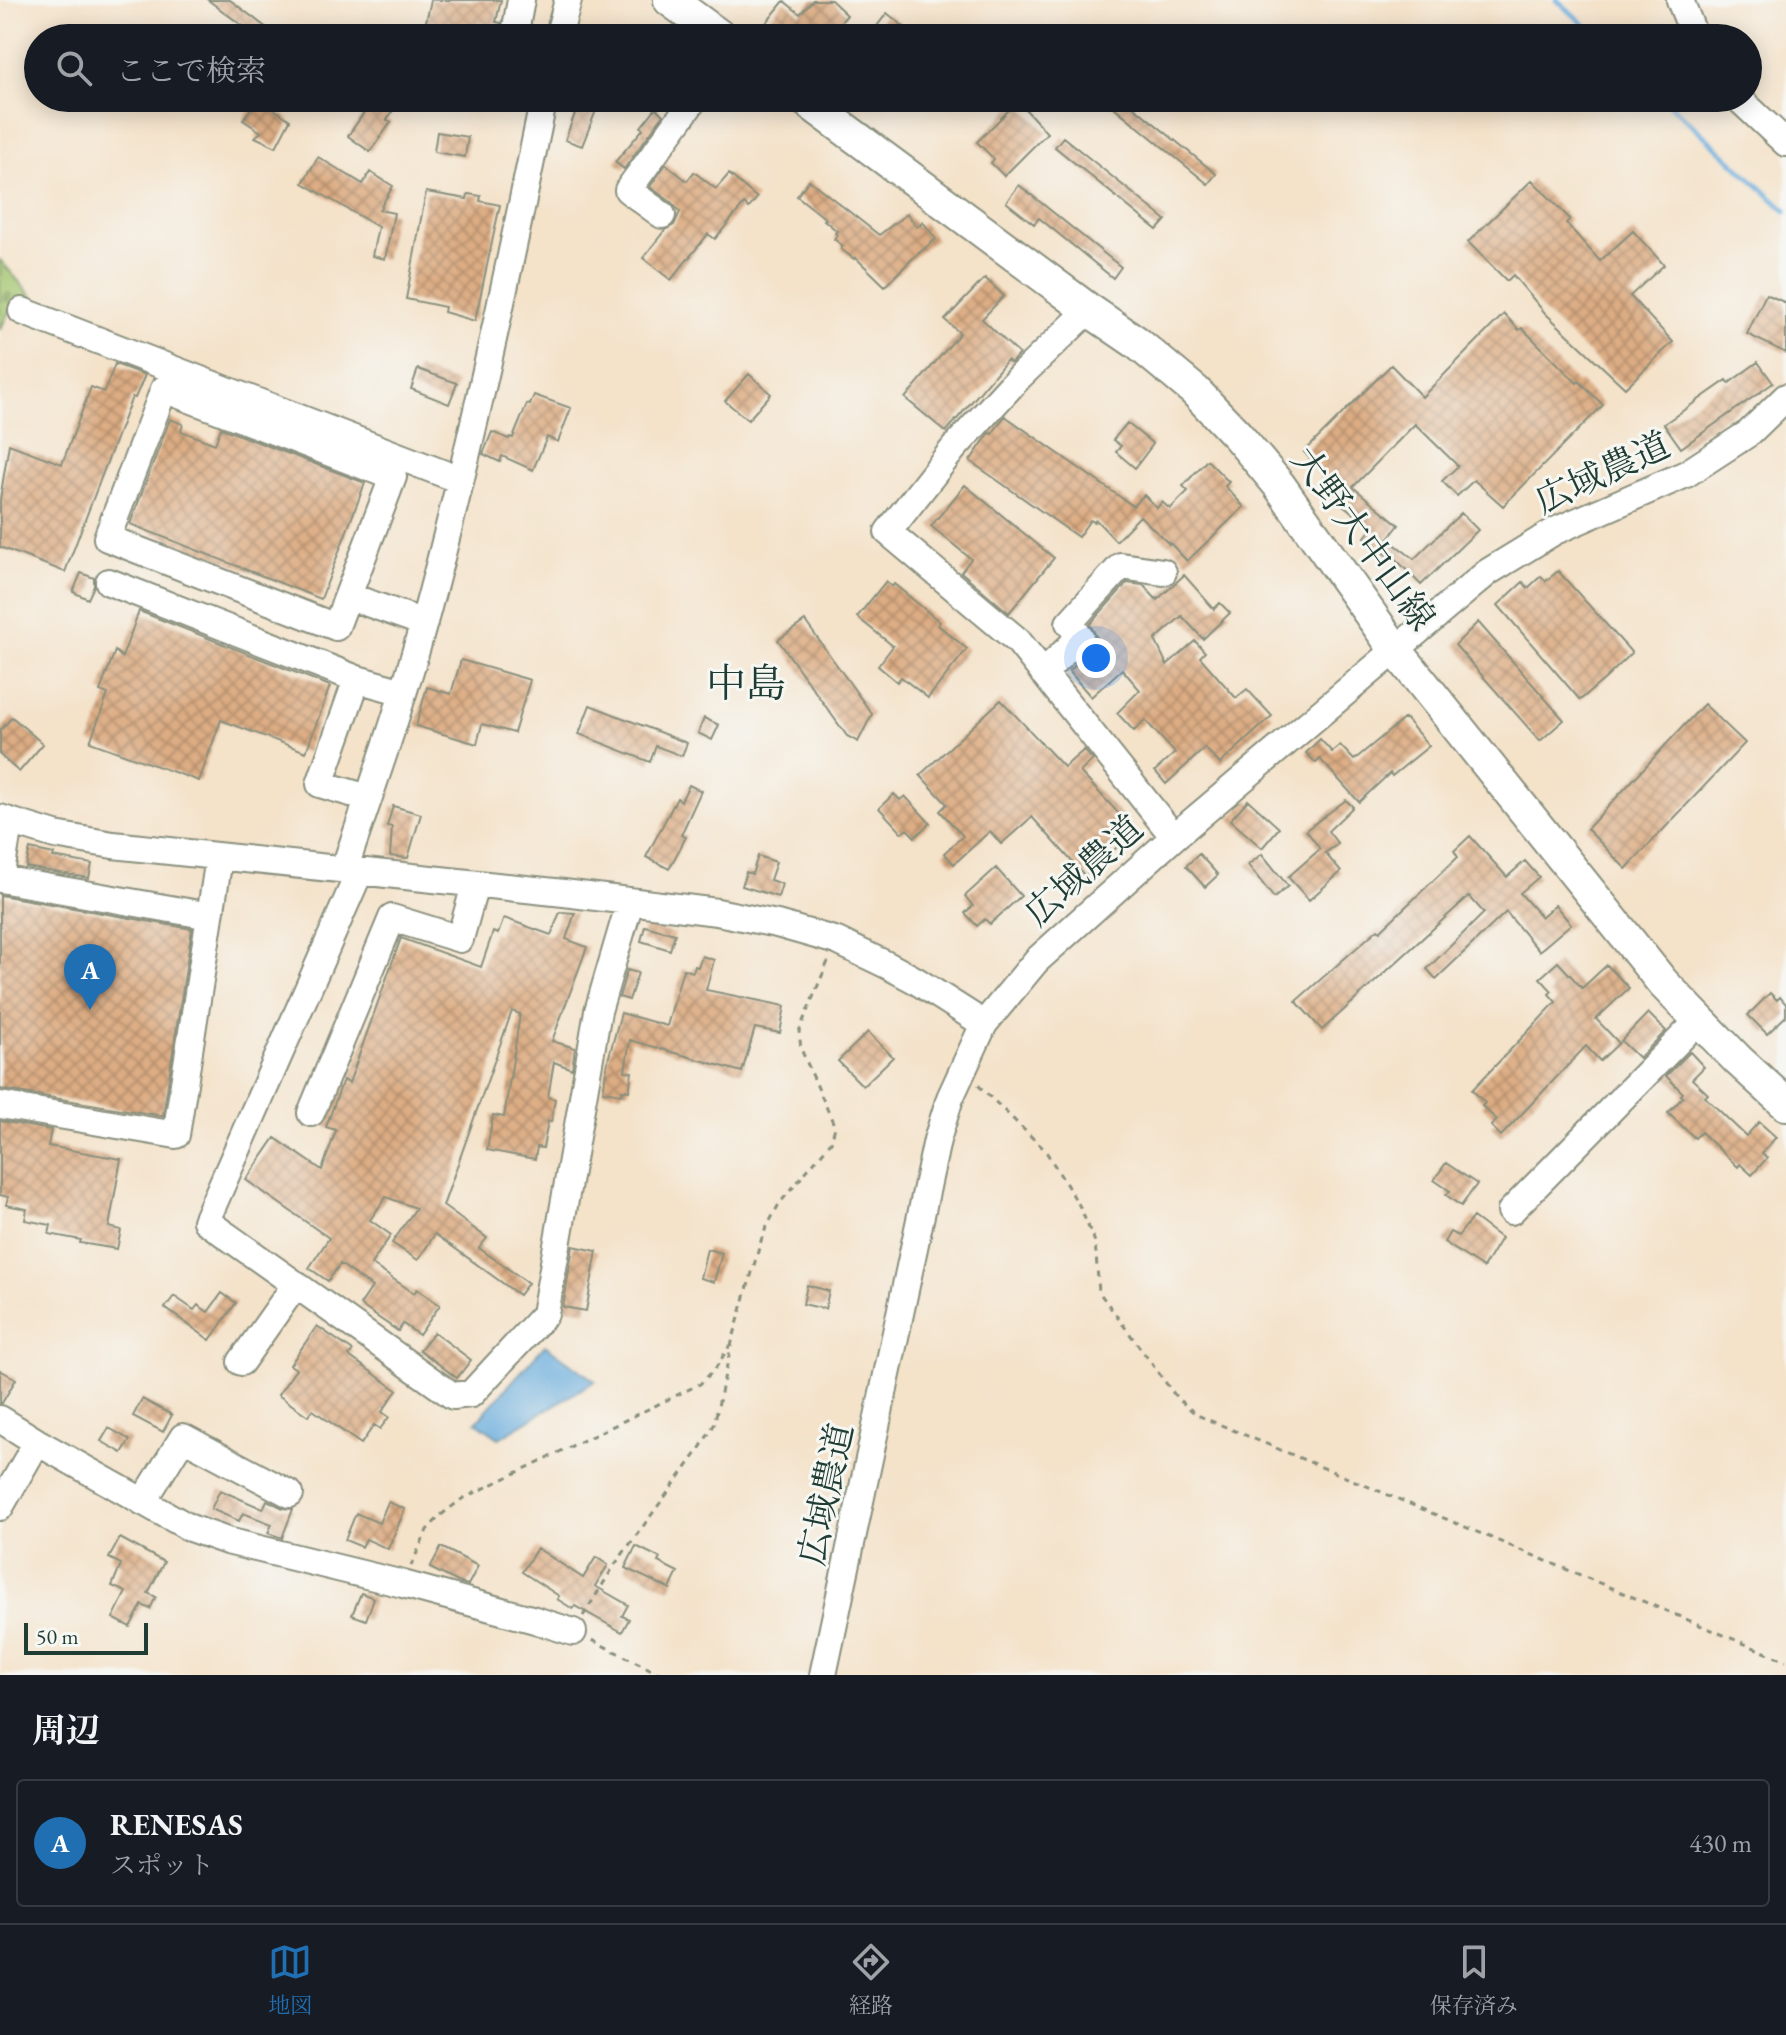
<!DOCTYPE html>
<html lang="ja">
<meta charset="utf-8">
<style>
:root{--surface:#171b24;--page:#20242c;--text:#f1f3f6;--muted:#9ea1a6;--line:#363941;--accent:#1f6fb2}
body{margin:0;font-family:"EB Garamond","Noto Serif JP",serif;background:var(--page);color:var(--text)}
.scale{position:absolute;left:24px;bottom:20px;width:124px;box-sizing:border-box;padding-left:8px;border:4px solid #1f3d34;border-top:0;font-size:22px;line-height:28px;white-space:nowrap;color:#1f3d34;-webkit-text-stroke:6px #f6f6f2;paint-order:stroke}
.you{position:absolute;left:1096px;top:658px;width:28px;height:28px;margin:-20px;border:6px solid #fff;border-radius:50%;background:#1a73e8;box-shadow:0 0 0 12px #1a73e833}
.badge{display:grid;place-items:center;width:52px;height:52px;border-radius:50%;background:var(--accent);color:#fff;font-size:26px;font-weight:700}
.pin{position:absolute;translate:-50% -66px;filter:drop-shadow(0 2px 4px #0008)}
.pin::after{content:'';position:absolute;top:42px;width:28px;height:24px;background:inherit;clip-path:polygon(0 0,100% 0,50% 100%)}
.list{margin:0;padding:0;list-style:none}
h2{display:flex;justify-content:space-between;align-items:center;height:104px;margin:0;padding:0 32px;font-size:34px}
h2 small{font-size:26px;font-weight:400;color:var(--muted)}
.list li{display:grid;grid-template-columns:52px 1fr auto;gap:24px;align-items:center;box-sizing:border-box;height:128px;margin:0 16px 16px;padding:0 16px;border:2px solid var(--line);border-radius:8px}
.list b{display:block;font-size:30px;white-space:nowrap}
.list p{margin:0;font-size:26px;white-space:nowrap;color:var(--muted)}
.list em{font-size:26px;font-style:normal;color:var(--muted)}
.icon{flex:none;width:44px;height:44px;fill:none;stroke:currentColor;stroke-width:2;stroke-linecap:round;stroke-linejoin:round}
.map{position:relative;flex:none;width:1786px;height:1675px;overflow:hidden}
.search{position:absolute;background:var(--surface);box-shadow:0 4px 20px #0003;left:24px;right:24px;top:24px;height:88px;display:flex;align-items:center;gap:20px;box-sizing:border-box;padding:0 28px;border-radius:44px;color:var(--muted);font-size:30px}
.sheet{height:248px;background:var(--surface)}
nav{display:flex;justify-content:space-around;align-items:center;box-sizing:border-box;height:112px;border-top:2px solid var(--line);background:var(--surface);font-size:22px;color:var(--muted)}
nav a{display:grid;justify-items:center;gap:4px}
nav .on{color:var(--accent)}
.map>svg:first-child{display:block}
.cemetery{fill:url(#cemetery-stones);stroke:#608050;stroke-width:2}
.water{fill:#66aadb;stroke:#427488;stroke-width:2}
.lines{fill:none;stroke-linecap:round;stroke-linejoin:round}
.stream{stroke:#66aadb;stroke-width:5}
.building{fill:url(#building-cross-hatch)}
.minor-casing{stroke:#8a907e;stroke-width:30}
.major-casing{stroke:#8a907e;stroke-width:36}
.path{stroke:#8a907e;stroke-width:3;stroke-dasharray:6 6;stroke-linecap:butt}
.minor{stroke:#fff;stroke-width:26}
.major{stroke:#fff;stroke-width:32}
.labels{text-anchor:middle;stroke-width:6;stroke-linejoin:round;paint-order:stroke}
.street-label{font-size:36px;fill:#1f3d34;stroke:#f6f6f2}
.quarter-label{font-size:40px;fill:#1f3d34;stroke:#f6f6f2}
</style>
<div class="map">
<svg width="1786" height="1675" viewBox="0 0 1786 1675">
<defs>
<pattern id="cemetery-stones" width="16" height="16" patternUnits="userSpaceOnUse" patternTransform="scale(2)"><rect width="16" height="16" fill="#a2c36c"/><path d="M2 7V4a2 2 0 0 1 4 0v3zM10 15v-3a2 2 0 0 1 4 0v3z" fill="#83a05a"/></pattern>
<pattern id="building-cross-hatch" width="8" height="8" patternUnits="userSpaceOnUse" patternTransform="scale(2)"><rect width="8" height="8" fill="#ddad84"/><path d="M0 0l8 8M0 8l8-8" fill="none" stroke="#b38e6d"/></pattern>
</defs>
<rect width="100%" height="100%" fill="#f6f6f2"/>
<filter id="ink" filterUnits="userSpaceOnUse"><feTurbulence type="fractalNoise" baseFrequency=".0125" numOctaves="2"/><feDisplacementMap in="SourceGraphic" scale="16" xChannelSelector="R" yChannelSelector="G"/><feConvolveMatrix kernelMatrix="1 2 1 2 8 2 1 2 1" color-interpolation-filters="sRGB"/></filter>
<filter id="wash" filterUnits="userSpaceOnUse"><feTurbulence type="fractalNoise" baseFrequency=".006" numOctaves="4" result="noise"/><feDisplacementMap in="SourceGraphic" scale="32" xChannelSelector="R" yChannelSelector="G"/><feGaussianBlur stdDeviation="1.8" result="paint"/><feColorMatrix in="noise" values="0 0 0 0 0 0 0 0 0 0 0 0 0 0 0 0 0 1.4 0 .05"/><feComposite in="paint" operator="in"/></filter>
<g filter="url(#wash)">
<rect width="100%" height="100%" fill="#f4e2c9"/>
<path class="cemetery" d="M 0,260 L 38,303 L 13,303 L 0,330 Z"/>
<path class="water" d="M 545,1345 L 595,1381 L 499,1438 L 476,1422 Z"/>
<g class="lines">
<path class="stream" d="M 1557,0 L 1599,38
M 1663,98 L 1786,211"/>
</g>
<g id="blocks">
<path class="building" d="M 208,0 L 230,0 L 280,38 L 259,38 Z
M 431,0 L 501,0 L 496,22 L 501,23 L 498,38 L 474,38 L 445,32 L 444,35 L 424,30 Z
M 813,0 L 831,0 L 847,15 L 836,28 L 848,38 L 813,38 L 806,32 L 801,38 L 784,38 L 766,23 L 784,1 L 800,14 Z
M 887,13 L 918,38 L 868,38 Z
M 258,98 L 290,120 L 276,147 L 255,137 L 261,132 L 243,120 Z
M 581,98 L 599,103 L 582,146 L 565,140 Z
M 1103,98 L 1123,98 L 1216,174 L 1208,184 Z
M 376,101 L 392,112 L 387,120 L 391,122 L 370,152 L 348,136 L 368,107 L 371,109 Z
M 1018,101 L 1047,133 L 1004,176 L 991,163 L 994,159 L 977,142 Z
M 656,108 L 663,115 L 624,169 L 615,162 L 643,129 L 641,127 Z
M 437,132 L 468,137 L 465,157 L 434,152 Z
M 1063,137 L 1166,220 L 1157,230 L 1055,147 Z
M 318,157 L 363,184 L 370,172 L 393,186 L 379,210 L 394,213 L 385,259 L 372,256 L 378,227 L 303,183 Z
M 666,164 L 687,181 L 694,172 L 716,189 L 729,174 L 757,198 L 749,208 L 744,204 L 715,239 L 708,234 L 671,280 L 643,258 L 665,230 L 674,225 L 680,212 L 671,202 L 650,187 Z
M 809,180 L 879,235 L 907,214 L 917,227 L 923,222 L 936,239 L 913,258 L 885,286 L 855,257 L 854,259 L 841,249 L 843,246 L 834,239 L 837,235 L 835,233 L 837,231 L 824,220 L 826,219 L 797,196 Z
M 1532,180 L 1570,219 L 1566,223 L 1600,261 L 1633,231 L 1664,265 L 1630,296 L 1673,342 L 1625,388 L 1545,313 L 1513,275 L 1507,281 L 1468,242 Z
M 1019,185 L 1121,267 L 1113,278 L 1039,218 L 1034,224 L 1006,202 Z
M 426,192 L 467,199 L 468,194 L 481,196 L 480,201 L 500,205 L 475,321 L 444,312 L 445,307 L 406,299 Z
M 985,278 L 1004,296 L 982,319 L 1019,354 L 1011,363 L 1007,360 L 946,432 L 905,398 L 960,333 L 945,320 Z
M 1766,294 L 1786,303 L 1786,353 L 1747,334 Z
M 1504,314 L 1519,330 L 1522,328 L 1577,383 L 1579,381 L 1603,405 L 1503,506 L 1474,480 L 1457,496 L 1442,481 L 1458,466 L 1415,424 L 1353,487 L 1399,525 L 1388,539 L 1414,559 L 1461,513 L 1478,530 L 1421,585 L 1390,553 L 1388,556 L 1365,537 L 1372,528 L 1329,494 L 1336,487 L 1304,452 L 1391,365 L 1422,397 Z
M 1758,362 L 1773,383 L 1681,448 L 1664,424 L 1727,380 L 1729,383 Z
M 115,364 L 145,375 L 135,398 L 132,397 L 65,572 L 0,547 L 0,499 L 9,444 L 62,464 L 91,387 L 104,392 Z
M 418,369 L 457,383 L 449,404 L 411,389 Z
M 749,374 L 771,394 L 748,420 L 725,401 Z
M 534,395 L 571,408 L 558,442 L 547,437 L 533,470 L 502,456 L 500,462 L 483,454 L 492,432 L 509,439 L 510,437 L 513,438 L 527,404 L 530,405 Z
M 1005,416 L 1133,506 L 1144,495 L 1157,508 L 1162,502 L 1170,509 L 1188,491 L 1183,486 L 1207,460 L 1229,482 L 1225,486 L 1244,507 L 1187,561 L 1170,543 L 1169,544 L 1140,516 L 1116,541 L 1096,520 L 1094,522 L 1090,520 L 1078,537 L 970,461 L 988,435 L 990,433 L 992,434 Z
M 170,419 L 183,424 L 181,431 L 215,444 L 221,428 L 365,483 L 321,599 L 130,524 Z
M 1127,423 L 1153,444 L 1135,468 L 1116,452 L 1121,446 L 1113,440 Z
M 965,485 L 1054,558 L 1009,613 L 961,572 L 971,559 L 931,526 Z
M 1558,571 L 1632,653 L 1606,678 L 1580,700 L 1498,605 L 1523,582 L 1528,588 L 1541,576 L 1546,581 Z
M 81,573 L 94,578 L 94,586 L 88,599 L 73,592 Z
M 1184,575 L 1214,609 L 1220,603 L 1230,613 L 1203,639 L 1182,616 L 1155,640 L 1167,665 L 1195,641 L 1205,652 L 1200,657 L 1236,698 L 1247,689 L 1272,716 L 1220,764 L 1205,748 L 1166,784 L 1155,771 L 1175,753 L 1145,720 L 1134,731 L 1117,713 L 1140,690 L 1122,669 L 1091,697 L 1069,671 L 1101,642 L 1096,636 L 1090,624 L 1127,583 L 1143,585 L 1157,600 Z
M 886,581 L 892,587 L 894,584 L 940,622 L 938,625 L 967,649 L 928,698 L 901,677 L 897,682 L 878,666 L 893,646 L 857,617 Z
M 139,611 L 330,686 L 306,752 L 221,720 L 199,781 L 90,742 L 108,694 L 100,691 L 115,651 L 122,657 Z
M 805,621 L 872,714 L 858,742 L 847,736 L 778,640 Z
M 1478,622 L 1564,720 L 1540,741 L 1455,645 Z
M 461,660 L 530,680 L 514,733 L 482,724 L 477,744 L 416,726 L 427,687 L 451,694 Z
M 1001,700 L 1064,767 L 1084,750 L 1093,760 L 1080,772 L 1135,831 L 1085,876 L 1032,817 L 1001,844 L 990,831 L 954,864 L 944,853 L 963,836 L 940,811 L 947,804 L 920,775 Z
M 1704,704 L 1745,743 L 1626,869 L 1587,829 Z
M 590,705 L 687,743 L 682,756 L 656,746 L 650,762 L 579,734 Z
M 12,717 L 43,744 L 19,772 L 0,755 L 0,731 Z
M 704,718 L 719,725 L 712,740 L 698,733 Z
M 1405,718 L 1429,746 L 1392,776 L 1390,773 L 1359,802 L 1320,759 L 1316,763 L 1306,753 L 1320,739 L 1332,752 L 1340,745 L 1354,760 Z
M 689,785 L 701,791 L 681,835 L 686,837 L 669,869 L 646,857 L 677,798 L 681,801 Z
M 894,794 L 900,800 L 905,796 L 930,823 L 915,837 L 907,829 L 902,833 L 879,808 Z
M 1248,800 L 1279,828 L 1262,848 L 1230,820 Z
M 1346,800 L 1353,807 L 1328,831 L 1338,844 L 1325,853 L 1341,872 L 1309,900 L 1288,877 L 1320,849 L 1306,830 Z
M 393,806 L 421,814 L 408,858 L 390,856 L 392,827 L 387,826 Z
M 1470,836 L 1507,877 L 1525,861 L 1539,877 L 1520,893 L 1541,917 L 1555,905 L 1571,924 L 1539,951 L 1506,912 L 1436,979 L 1427,969 L 1484,913 L 1469,896 L 1322,1030 L 1296,1001 L 1378,929 L 1380,931 L 1458,857 L 1454,851 Z
M 30,849 L 54,854 L 53,857 L 92,864 L 89,878 L 26,867 Z
M 1199,854 L 1218,875 L 1205,887 L 1186,866 Z
M 1262,854 L 1288,886 L 1274,898 L 1248,865 Z
M 758,856 L 776,862 L 770,880 L 782,884 L 778,897 L 742,886 L 746,872 L 752,874 Z
M 996,868 L 1021,896 L 990,924 L 985,919 L 977,926 L 965,913 L 973,906 L 965,896 Z
M 0,895 L 192,929 L 163,1116 L 0,1089 Z
M 560,912 L 575,913 L 566,939 L 587,947 L 552,1041 L 575,1048 L 572,1069 L 554,1062 L 548,1097 L 555,1099 L 551,1122 L 548,1121 L 543,1148 L 537,1147 L 535,1159 L 487,1150 L 493,1115 L 504,1117 L 520,1014 L 512,1011 L 443,1206 L 487,1238 L 479,1248 L 528,1283 L 519,1295 L 435,1234 L 418,1260 L 392,1243 L 416,1208 L 386,1197 L 370,1220 L 391,1235 L 371,1264 L 414,1293 L 417,1289 L 440,1305 L 419,1335 L 403,1324 L 398,1331 L 360,1305 L 372,1287 L 340,1264 L 328,1281 L 309,1268 L 329,1238 L 246,1180 L 275,1138 L 322,1170 L 336,1130 L 326,1127 L 343,1080 L 349,1083 L 401,938 L 481,967 L 493,932 L 498,934 L 504,918 L 551,935 Z
M 645,926 L 675,934 L 670,950 L 641,941 Z
M 702,956 L 714,960 L 706,990 L 785,1006 L 780,1033 L 755,1028 L 742,1072 L 630,1040 L 625,1071 L 632,1072 L 629,1091 L 622,1090 L 622,1094 L 603,1091 L 608,1060 L 621,1013 L 667,1026 L 683,969 L 693,972 L 695,966 L 698,967 Z
M 1558,962 L 1582,988 L 1607,965 L 1629,988 L 1596,1019 L 1619,1043 L 1600,1061 L 1586,1046 L 1501,1136 L 1491,1126 L 1497,1120 L 1482,1106 L 1485,1103 L 1472,1090 L 1556,1002 L 1549,994 L 1552,991 L 1540,978 Z
M 627,970 L 638,973 L 629,1000 L 619,997 Z
M 1770,993 L 1777,1000 L 1780,997 L 1786,1004 L 1786,1016 L 1767,1034 L 1748,1015 Z
M 1648,1013 L 1666,1031 L 1639,1058 L 1621,1041 Z
M 868,1032 L 893,1057 L 863,1086 L 838,1061 Z
M 1690,1052 L 1704,1067 L 1692,1079 L 1708,1094 L 1705,1097 L 1746,1136 L 1759,1122 L 1776,1137 L 1762,1153 L 1767,1158 L 1752,1175 L 1740,1164 L 1738,1167 L 1701,1132 L 1695,1138 L 1668,1113 L 1683,1097 L 1681,1095 L 1683,1093 L 1666,1076 Z
M 0,1121 L 51,1130 L 48,1146 L 121,1159 L 109,1227 L 121,1230 L 117,1249 L 80,1243 L 81,1240 L 49,1234 L 51,1225 L 25,1220 L 27,1209 L 6,1205 L 8,1197 L 0,1195 Z
M 1446,1163 L 1477,1184 L 1461,1206 L 1446,1195 L 1450,1191 L 1434,1180 Z
M 1473,1217 L 1501,1238 L 1483,1268 L 1444,1242 L 1450,1232 L 1458,1236 Z
M 573,1246 L 597,1251 L 586,1311 L 563,1307 Z
M 707,1249 L 722,1253 L 714,1282 L 700,1278 Z
M 807,1285 L 829,1291 L 825,1309 L 803,1304 Z
M 222,1293 L 236,1303 L 210,1340 L 165,1308 L 174,1296 L 194,1310 L 198,1305 L 208,1312 Z
M 317,1326 L 353,1351 L 349,1356 L 397,1390 L 382,1412 L 389,1417 L 380,1429 L 374,1425 L 361,1444 L 313,1410 L 308,1416 L 278,1395 L 296,1369 L 290,1365 Z
M 434,1332 L 471,1360 L 457,1378 L 420,1350 Z
M 0,1370 L 16,1379 L 2,1403 L 0,1403 Z
M 142,1399 L 172,1415 L 163,1432 L 133,1416 Z
M 109,1428 L 130,1440 L 122,1453 L 101,1441 Z
M 220,1490 L 263,1509 L 267,1500 L 283,1508 L 293,1509 L 282,1538 L 268,1533 L 272,1524 L 243,1513 L 239,1521 L 211,1509 Z
M 388,1502 L 405,1509 L 388,1549 L 366,1539 L 362,1547 L 345,1540 L 356,1513 L 379,1523 Z
M 120,1538 L 164,1562 L 148,1593 L 156,1597 L 150,1609 L 142,1605 L 130,1627 L 113,1618 L 126,1592 L 112,1586 L 121,1564 L 109,1558 Z
M 636,1546 L 660,1558 L 658,1562 L 678,1572 L 670,1589 L 625,1568 Z
M 441,1547 L 478,1566 L 468,1585 L 458,1582 L 430,1568 Z
M 537,1548 L 583,1578 L 596,1557 L 608,1565 L 595,1586 L 628,1605 L 622,1616 L 629,1619 L 622,1632 L 575,1606 L 573,1609 L 557,1599 L 559,1596 L 522,1572 Z
M 361,1593 L 374,1598 L 366,1620 L 352,1615 Z"/>
</g>
</g>
<g filter="url(#ink)">
<use href="#blocks" fill-opacity="0" stroke="#8a907e" stroke-width="2"/>
<g class="lines">
<defs>
<path id="minor" d="M 1680,0 L 1695,38
M 514,38 L 521,0
M 558,38 L 568,0
M 1738,98 L 1786,143
M 662,215 L 628,190 L 695,98
M 1089,310 L 1019,377 L 954,448 L 888,532 L 1018,641 L 1174,837
M 22,311 L 460,480
M 164,389 L 393,477 L 336,627 L 107,538 Z
M 109,582 L 357,679
M 348,596 L 424,623
M 1043,673 L 1080,637 L 1069,623 L 1121,566 L 1163,572
M 368,798 L 320,784 L 357,679 L 403,692
M 0,818 L 55,835 L 113,845 L 564,893 L 717,912 L 777,924 L 837,941 L 887,965 L 915,980 L 984,1024
M 11,822 L 7,836 L 0,879 L 210,916
M 344,870 C 372,788 401,706 424,622 C 471,450 508,273 544,98
M 359,873 L 206,1221 L 453,1396 L 471,1394 L 545,1314 L 598,1011 L 630,902
M 0,1105 L 176,1135 L 219,858
M 311,1113 L 392,918 L 460,939 L 475,885
M 1511,1211 L 1699,1020
M 241,1362 L 296,1284
M 0,1419 L 37,1442 L 190,1528 L 227,1541 L 403,1584 L 535,1620 L 573,1632
M 143,1502 L 183,1437 L 290,1494
M 0,1507 L 37,1442
M 823,1675 L 937,1140 L 950,1098 L 984,1024 L 1036,961 L 1174,837 L 1488,572 L 1555,531 L 1686,474 L 1749,433 L 1786,397"/>
<path id="major" d="M 670,0 L 722,38
M 803,98 L 1089,310 L 1136,342 L 1195,391 L 1237,435 L 1279,485 L 1395,649 L 1663,983 L 1738,1060 L 1786,1104"/>
</defs>
<use href="#minor" class="minor-casing"/>
<use href="#major" class="major-casing"/>
<path class="path" d="M 978,1085 L 1045,1150 L 1079,1205 L 1095,1242 L 1099,1292 L 1177,1398 L 1197,1415 L 1786,1661
M 411,1566 L 427,1530 L 441,1515 L 462,1499 L 700,1384 L 715,1369 L 730,1345
M 583,1616 L 616,1563 L 697,1453 L 714,1425 L 732,1342 L 763,1234 L 779,1204 L 831,1142 L 835,1127 L 801,1049 L 799,1031 L 829,959
M 592,1640 L 662,1675"/>
<use href="#minor" class="minor"/>
<use href="#major" class="major"/>
</g>
</g>
<g class="labels">
<g class="street-label">
<text transform="translate(1602 472) rotate(-25)" y="13">広域農道</text>
<text transform="translate(1364 538) rotate(54)" y="13">大野大中山線</text>
<text transform="translate(1083 870) rotate(-42)" y="13">広域農道</text>
<text transform="translate(825 1494) rotate(-78)" y="13">広域農道</text>
</g>
<g class="quarter-label">
<text x="746" y="697">中島</text>
</g>
</g>
</svg>
<div class="scale">50 m</div>
<div class="you"></div>
<div class="pin badge" style="left:90px;top:1010px">A</div>
<div class="search"><svg class="icon" aria-label="search" viewBox="0 0 24 24"><circle cx="10" cy="10" r="6"/><path d="M15 15l6 6"/></svg>ここで検索</div>
</div>
<section class="sheet">
<h2>周辺<small></small></h2>
<ul class="list">
<li><span class="badge">A</span><div><b>RENESAS</b><p>スポット</p></div><em>430 m</em></li>
</ul>
</section>
<nav>
<a class="on"><svg class="icon" aria-label="map" viewBox="0 0 24 24"><path d="M3 6l6-2 6 2 6-2v14l-6 2-6-2-6 2zM9 4v14M15 6v14"/></svg>地図</a>
<a><svg class="icon" aria-label="directions" viewBox="0 0 24 24"><path d="M12 3l9 9-9 9-9-9zM9 14v-3h6M13 9l2 2-2 2"/></svg>経路</a>
<a><svg class="icon" aria-label="saved" viewBox="0 0 24 24"><path d="M7 4h10v16l-5-4-5 4z"/></svg>保存済み</a>
</nav>
